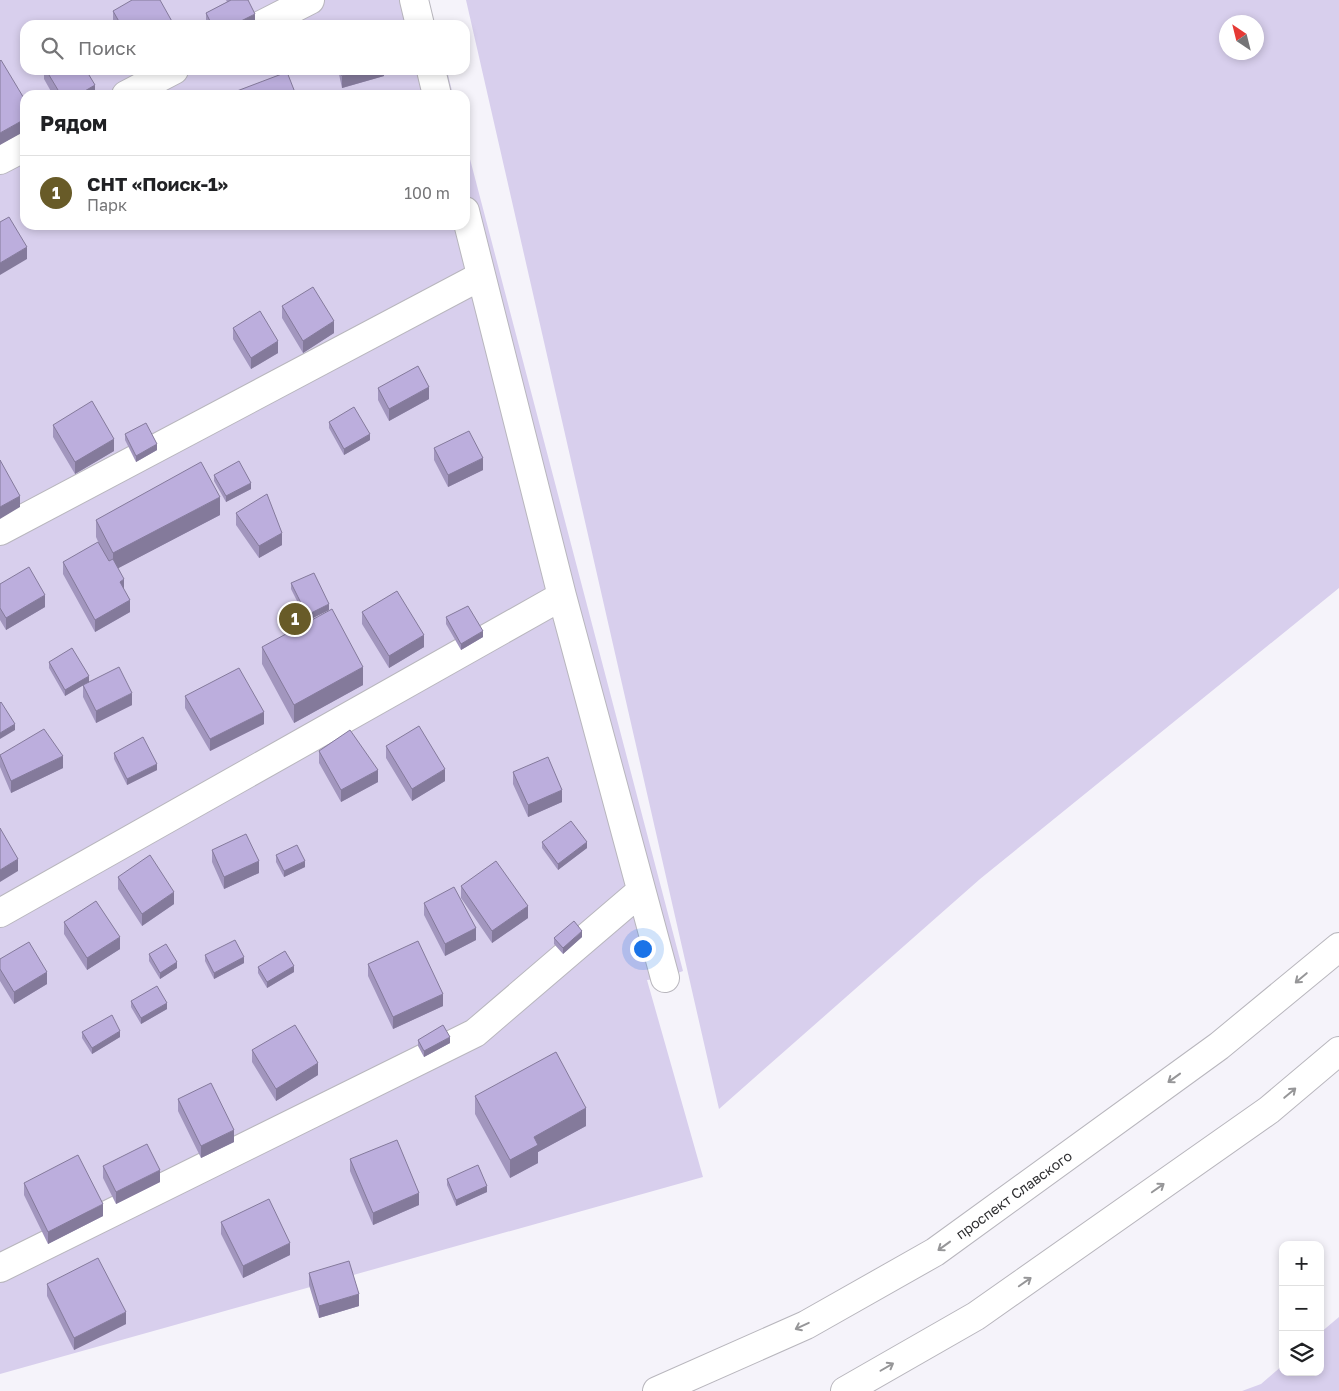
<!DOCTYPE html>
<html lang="ru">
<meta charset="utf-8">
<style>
:root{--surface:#fff;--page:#f6f6f6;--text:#202124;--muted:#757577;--line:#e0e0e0;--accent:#685b28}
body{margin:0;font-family:"Golos Text",sans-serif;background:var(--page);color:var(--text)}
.controls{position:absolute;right:15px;bottom:15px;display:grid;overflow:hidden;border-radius:10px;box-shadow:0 2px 8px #0003}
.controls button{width:45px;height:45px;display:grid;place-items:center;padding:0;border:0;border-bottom:1px solid var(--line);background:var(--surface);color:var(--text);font:25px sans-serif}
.compass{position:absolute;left:1219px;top:15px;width:45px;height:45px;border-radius:50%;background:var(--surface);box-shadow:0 2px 8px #0003;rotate:325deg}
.you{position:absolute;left:642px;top:948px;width:18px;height:18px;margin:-12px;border:4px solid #fff;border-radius:50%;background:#1a73e8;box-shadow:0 0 0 8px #1a73e833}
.badge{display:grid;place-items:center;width:32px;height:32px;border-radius:50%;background:var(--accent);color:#fff;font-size:16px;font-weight:700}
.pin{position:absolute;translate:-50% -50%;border:2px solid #fff;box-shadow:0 1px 5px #0006}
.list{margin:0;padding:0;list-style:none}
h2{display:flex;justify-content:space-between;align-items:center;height:65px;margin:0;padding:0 20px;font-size:21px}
h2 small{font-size:16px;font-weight:400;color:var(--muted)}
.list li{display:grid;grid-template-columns:32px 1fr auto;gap:15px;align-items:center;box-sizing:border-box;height:75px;padding:0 20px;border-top:1px solid var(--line)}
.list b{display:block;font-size:19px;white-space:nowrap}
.list p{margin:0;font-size:16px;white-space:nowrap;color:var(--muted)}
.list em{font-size:16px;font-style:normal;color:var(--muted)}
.icon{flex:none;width:28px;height:28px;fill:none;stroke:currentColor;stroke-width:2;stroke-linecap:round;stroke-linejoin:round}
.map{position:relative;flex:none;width:1339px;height:1391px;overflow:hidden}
.search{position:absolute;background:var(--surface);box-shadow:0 2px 8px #0003;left:20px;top:20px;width:450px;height:55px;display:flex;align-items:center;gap:12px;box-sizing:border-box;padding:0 18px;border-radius:15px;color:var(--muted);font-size:19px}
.panel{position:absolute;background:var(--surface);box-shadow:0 2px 8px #0003;left:20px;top:90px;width:450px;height:140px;border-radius:15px}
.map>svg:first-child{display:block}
.green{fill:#d8cfed;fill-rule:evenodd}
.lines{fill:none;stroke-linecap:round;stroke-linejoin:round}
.street-casing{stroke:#b8b6bd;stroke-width:30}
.secondary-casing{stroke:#b8b6bd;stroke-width:30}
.street{stroke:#fff;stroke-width:28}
.secondary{stroke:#fff;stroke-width:28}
.wall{fill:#a296be}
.shaded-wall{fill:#847a9b}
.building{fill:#bcaedd;stroke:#847a9b}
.oneway{stroke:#969698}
.labels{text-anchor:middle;stroke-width:4.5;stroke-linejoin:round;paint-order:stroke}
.street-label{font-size:14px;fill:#2e2e30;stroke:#fff}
</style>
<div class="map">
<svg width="1339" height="1391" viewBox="0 0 1339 1391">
<rect width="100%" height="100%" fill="#f5f3fa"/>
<path class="green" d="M 0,0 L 428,0 L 435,25 L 25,25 L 25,70 L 447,70 L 453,95 L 25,95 L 25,225 L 465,225 L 465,140 L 683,971 L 665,978 L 647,980 L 703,1177 L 0,1374 Z
M 466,0 L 1339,0 L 1339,588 L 980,879 L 719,1109 ZM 1226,22 L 1256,22 L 1256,52 L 1226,52 Z
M 1339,1317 L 1339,1391 L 1242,1391 L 1261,1384 L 1283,1365 L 1283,1372 L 1320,1372 L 1320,1333 Z"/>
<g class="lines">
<defs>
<path id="street" d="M 414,0 L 420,25
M 261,25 L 310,0
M 431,70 L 437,95
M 126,95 L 174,70
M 0,160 L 25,147
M 465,211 L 562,596
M 0,531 L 481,276
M 0,913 L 562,596 L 665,978
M 0,1268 L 475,1033 L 641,891"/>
<path id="secondary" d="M 657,1391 L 806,1325 L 935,1252 L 1219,1046 L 1339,947
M 845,1391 L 976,1316 L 1269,1110 L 1339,1051"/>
</defs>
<use href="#street" class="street-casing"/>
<use href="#secondary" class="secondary-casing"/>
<use href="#street" class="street"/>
<use href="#secondary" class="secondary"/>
</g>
<path class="wall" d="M 226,0 L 248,0 L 255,25 L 206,25 L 206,13 L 227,2 Z
M 113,11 L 174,25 L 114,25 L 113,23 Z
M 44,70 L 86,70 L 95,95 L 53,95 L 44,79 Z
M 338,70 L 384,70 L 384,76 L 342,88 Z
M 282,306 L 334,333 L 303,353 L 282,318 Z
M 233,328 L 278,353 L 251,369 L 233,339 Z
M 378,388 L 429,399 L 389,421 L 378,400 Z
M 329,422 L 370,440 L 344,455 L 329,428 Z
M 53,425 L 114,451 L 75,474 L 53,437 Z
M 125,434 L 157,450 L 136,462 L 125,440 Z
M 434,448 L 483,470 L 448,487 L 434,460 Z
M 214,475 L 251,489 L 226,502 L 214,481 Z
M 236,513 L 282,545 L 259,558 L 236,525 Z
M 220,515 L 118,568 L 130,612 L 95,632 L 63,574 L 63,562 L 101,548 L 96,537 L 96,520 Z
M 291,583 L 329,610 L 307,621 L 291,589 Z
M 0,584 L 45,607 L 6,630 L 0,620 Z
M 362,612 L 424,647 L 389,668 L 362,624 Z
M 446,617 L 483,637 L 461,650 L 446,624 Z
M 262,647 L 363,685 L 294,723 L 262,664 Z
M 49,662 L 89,682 L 132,705 L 96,723 L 83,697 L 83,685 L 65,696 L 49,668 Z
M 185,696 L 264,724 L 210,751 L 185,708 Z
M 386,746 L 445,781 L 412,801 L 386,758 Z
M 319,751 L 378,782 L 341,802 L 319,763 Z
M 114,753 L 157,770 L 127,785 L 114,759 Z
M 0,755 L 63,768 L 11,793 L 0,767 Z
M 513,772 L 562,802 L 528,817 L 513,784 Z
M 542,842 L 587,848 L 558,870 L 542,848 Z
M 212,850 L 259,873 L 224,889 L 212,862 Z
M 276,855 L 305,867 L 284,877 L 276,862 Z
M 118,877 L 174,904 L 142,926 L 118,889 Z
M 461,886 L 528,918 L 492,943 L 461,898 Z
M 424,903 L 476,940 L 445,956 L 424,915 Z
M 64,922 L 120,949 L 87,970 L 64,934 Z
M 582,937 L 563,954 L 554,944 L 554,938 Z
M 149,954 L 177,968 L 160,979 L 149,961 Z
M 205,955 L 244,963 L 214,979 L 205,961 Z
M 0,959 L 47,984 L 14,1004 L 0,981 Z
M 368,964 L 443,1006 L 393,1029 L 368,976 Z
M 258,967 L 294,972 L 267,988 L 258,973 Z
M 131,1001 L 167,1009 L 141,1024 L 131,1007 Z
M 82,1032 L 120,1037 L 92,1054 L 82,1038 Z
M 418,1040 L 450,1043 L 424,1057 L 418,1046 Z
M 252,1050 L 318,1075 L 276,1101 L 252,1062 Z
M 475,1096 L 586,1126 L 538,1152 L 538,1163 L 510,1178 L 475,1114 Z
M 178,1099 L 234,1142 L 201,1158 L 178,1111 Z
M 350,1159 L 419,1205 L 373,1225 L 350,1171 Z
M 103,1166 L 160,1182 L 116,1204 L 103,1178 Z
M 447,1179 L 487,1192 L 456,1206 L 447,1185 Z
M 24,1183 L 103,1216 L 48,1244 L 24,1195 Z
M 221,1222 L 290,1255 L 243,1278 L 221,1234 Z
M 309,1273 L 359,1306 L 319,1318 L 309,1285 Z
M 47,1284 L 126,1324 L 74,1350 L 47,1296 Z"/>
<path class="shaded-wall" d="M 255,14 L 255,25 L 233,25 Z
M 364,70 L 384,70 L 384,76 L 342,88 L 342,76 Z
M 95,85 L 95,95 L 78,95 Z
M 25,119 L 25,131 L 0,145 L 0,133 Z
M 27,247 L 27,259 L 0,275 L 0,263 Z
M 334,321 L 334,333 L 303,353 L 303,341 Z
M 278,341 L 278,353 L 251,369 L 251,358 Z
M 429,387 L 429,399 L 389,421 L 389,409 Z
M 370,434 L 370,440 L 344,455 L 344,449 Z
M 114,439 L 114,451 L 75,474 L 75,462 Z
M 157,444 L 157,450 L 136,462 L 136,456 Z
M 483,458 L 483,470 L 448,487 L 448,475 Z
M 251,483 L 251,489 L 226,502 L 226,496 Z
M 20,496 L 20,507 L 0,519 L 0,507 Z
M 220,497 L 220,515 L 113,571 L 113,553 Z
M 282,533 L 282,545 L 259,558 L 259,546 Z
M 124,579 L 124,591 L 120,582 Z
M 45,595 L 45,607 L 6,630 L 6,618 Z
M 130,600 L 130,612 L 95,632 L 95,620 Z
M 329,604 L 329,610 L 307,621 L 307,615 Z
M 483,631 L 483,637 L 461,650 L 461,644 Z
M 424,635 L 424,647 L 389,668 L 389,656 Z
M 363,667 L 363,685 L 294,723 L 294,705 Z
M 89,676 L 89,682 L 65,696 L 65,690 Z
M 132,693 L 132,705 L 96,723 L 96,711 Z
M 264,712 L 264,724 L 210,751 L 210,739 Z
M 15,724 L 15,730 L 0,739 L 0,733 Z
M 63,756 L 63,768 L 11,793 L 11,781 Z
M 157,764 L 157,770 L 127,785 L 127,779 Z
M 445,769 L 445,781 L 412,801 L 412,789 Z
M 378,770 L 378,782 L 341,802 L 341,790 Z
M 562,790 L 562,802 L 528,817 L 528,805 Z
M 587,842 L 587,848 L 558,870 L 558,864 Z
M 18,859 L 18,871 L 0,882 L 0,870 Z
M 259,861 L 259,873 L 224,889 L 224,877 Z
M 305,861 L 305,867 L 284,877 L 284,871 Z
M 174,892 L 174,904 L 142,926 L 142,914 Z
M 528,906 L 528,918 L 492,943 L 492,931 Z
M 476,928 L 476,940 L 445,956 L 445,944 Z
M 582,931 L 582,937 L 563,954 L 563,948 Z
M 120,937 L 120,949 L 87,970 L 87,958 Z
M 244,957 L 244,963 L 214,979 L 214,973 Z
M 177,962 L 177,968 L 160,979 L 160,973 Z
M 294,966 L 294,972 L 267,988 L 267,982 Z
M 47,972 L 47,984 L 14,1004 L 14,992 Z
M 443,994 L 443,1006 L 393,1029 L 393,1017 Z
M 167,1003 L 167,1009 L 141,1024 L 141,1018 Z
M 120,1031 L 120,1037 L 92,1054 L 92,1048 Z
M 450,1037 L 450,1043 L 424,1057 L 424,1051 Z
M 318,1063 L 318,1075 L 276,1101 L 276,1089 Z
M 586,1108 L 586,1126 L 538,1152 L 538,1163 L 510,1178 L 510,1160 L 534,1137 Z
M 234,1130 L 234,1142 L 201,1158 L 201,1146 Z
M 160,1170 L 160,1182 L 116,1204 L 116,1192 Z
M 487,1186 L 487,1192 L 456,1206 L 456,1200 Z
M 419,1193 L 419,1205 L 373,1225 L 373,1213 Z
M 103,1204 L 103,1216 L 48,1244 L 48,1232 Z
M 290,1243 L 290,1255 L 243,1278 L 243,1266 Z
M 359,1294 L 359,1306 L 319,1318 L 319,1306 Z
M 126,1312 L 126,1324 L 74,1350 L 74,1338 Z"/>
<path class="building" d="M 132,0 L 160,0 L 174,25 L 121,25 L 113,11 Z
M 231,0 L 248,0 L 255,14 L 233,25 L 212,25 L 206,13 Z
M 372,21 L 373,25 L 358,25 Z
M 1,60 L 25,100 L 25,119 L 0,133 L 0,61 Z
M 46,70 L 86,70 L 95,85 L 78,95 L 61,95 Z
M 341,70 L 364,70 L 342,76 Z
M 287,72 L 296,95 L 230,95 L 229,94 Z
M 9,217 L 27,247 L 0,263 L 0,222 Z
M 313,287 L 334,321 L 303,341 L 282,306 Z
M 260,311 L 278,341 L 251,358 L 233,328 Z
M 418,366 L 429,387 L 389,409 L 378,388 Z
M 92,401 L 114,439 L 75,462 L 53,425 Z
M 354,407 L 370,434 L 344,449 L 329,422 Z
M 146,423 L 157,444 L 136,456 L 125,434 Z
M 469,431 L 483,458 L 448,475 L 434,448 Z
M 0,460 L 20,496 L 0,507 Z
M 239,461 L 251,483 L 226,496 L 214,475 Z
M 201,462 L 220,497 L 113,553 L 96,520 Z
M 267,494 L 282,533 L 259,546 L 236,513 Z
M 98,542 L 109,561 L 113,559 L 124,579 L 120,582 L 130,600 L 95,620 L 63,562 Z
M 29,567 L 45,595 L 6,618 L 0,608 L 0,584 Z
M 314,573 L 329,604 L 307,615 L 291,583 Z
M 397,591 L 424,635 L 389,656 L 362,612 Z
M 468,606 L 483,631 L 461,644 L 446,617 Z
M 332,609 L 363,667 L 294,705 L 262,647 Z
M 72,648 L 89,676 L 65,690 L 49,662 Z
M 119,667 L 132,693 L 96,711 L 83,685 Z
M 239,668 L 264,712 L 210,739 L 185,696 Z
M 1,702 L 15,724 L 0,733 L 0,703 Z
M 419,726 L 445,769 L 412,789 L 386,746 Z
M 44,729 L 63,756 L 11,781 L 0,755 Z
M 350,730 L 378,770 L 341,790 L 319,751 Z
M 143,737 L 157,764 L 127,779 L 114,753 Z
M 548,757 L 562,790 L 528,805 L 513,772 Z
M 571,821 L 587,842 L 558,864 L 542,842 Z
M 0,828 L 18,859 L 0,870 Z
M 246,834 L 259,861 L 224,877 L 212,850 Z
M 297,845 L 305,861 L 284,871 L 276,855 Z
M 150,855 L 174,892 L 142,914 L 118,877 Z
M 496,861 L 528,906 L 492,931 L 461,886 Z
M 454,887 L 476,928 L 445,944 L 424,903 Z
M 96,901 L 120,937 L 87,958 L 64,922 Z
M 574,921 L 582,931 L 563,948 L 554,938 Z
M 235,940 L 244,957 L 214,973 L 205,955 Z
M 418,941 L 443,994 L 393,1017 L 368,964 Z
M 29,942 L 47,972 L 14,992 L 0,969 L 0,959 Z
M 166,944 L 177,962 L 160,973 L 149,954 Z
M 285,951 L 294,966 L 267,982 L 258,967 Z
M 157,986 L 167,1003 L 141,1018 L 131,1001 Z
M 112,1015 L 120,1031 L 92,1048 L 82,1032 Z
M 295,1025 L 318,1063 L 276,1089 L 252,1050 Z
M 443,1025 L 450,1037 L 424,1051 L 418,1040 Z
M 556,1052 L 586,1108 L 534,1137 L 538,1145 L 510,1160 L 475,1096 Z
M 211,1083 L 234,1130 L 201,1146 L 178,1099 Z
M 397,1140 L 419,1193 L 373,1213 L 350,1159 Z
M 147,1144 L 160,1170 L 116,1192 L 103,1166 Z
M 78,1155 L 103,1204 L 48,1232 L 24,1183 Z
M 478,1165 L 487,1186 L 456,1200 L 447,1179 Z
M 269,1199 L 290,1243 L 243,1266 L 221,1222 Z
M 98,1258 L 126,1312 L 74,1338 L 47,1284 Z
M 349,1261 L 359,1294 L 319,1306 L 309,1273 Z"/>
<defs><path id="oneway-shaft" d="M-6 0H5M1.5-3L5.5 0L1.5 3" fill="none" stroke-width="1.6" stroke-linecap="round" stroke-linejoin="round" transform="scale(1.25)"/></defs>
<g class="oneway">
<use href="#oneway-shaft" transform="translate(1301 978) rotate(140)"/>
<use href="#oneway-shaft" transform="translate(1174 1078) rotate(144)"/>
<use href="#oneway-shaft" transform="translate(1290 1093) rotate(-40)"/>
<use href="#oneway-shaft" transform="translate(1158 1188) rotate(-35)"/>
<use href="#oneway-shaft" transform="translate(944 1246) rotate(144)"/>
<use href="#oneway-shaft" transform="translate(1025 1282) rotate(-35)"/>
<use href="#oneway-shaft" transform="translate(802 1326) rotate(155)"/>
<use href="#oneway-shaft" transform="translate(887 1367) rotate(-30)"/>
</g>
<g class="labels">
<g class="street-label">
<text transform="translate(1014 1195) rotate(-36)" y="5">проспект Славского</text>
</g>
</g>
</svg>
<div class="controls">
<button>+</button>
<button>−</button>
<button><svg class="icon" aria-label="layers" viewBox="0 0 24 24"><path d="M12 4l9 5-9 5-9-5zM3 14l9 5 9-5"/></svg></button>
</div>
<svg class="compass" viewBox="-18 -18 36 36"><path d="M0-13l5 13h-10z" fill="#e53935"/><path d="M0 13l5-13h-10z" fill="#757577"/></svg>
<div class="you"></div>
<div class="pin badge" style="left:295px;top:619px">1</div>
<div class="search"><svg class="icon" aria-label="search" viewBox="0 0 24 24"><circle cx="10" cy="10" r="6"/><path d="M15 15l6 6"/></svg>Поиск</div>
<section class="panel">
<h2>Рядом<small></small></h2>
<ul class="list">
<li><span class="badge">1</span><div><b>СНТ «Поиск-1»</b><p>Парк</p></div><em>100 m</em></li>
</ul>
</section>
</div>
